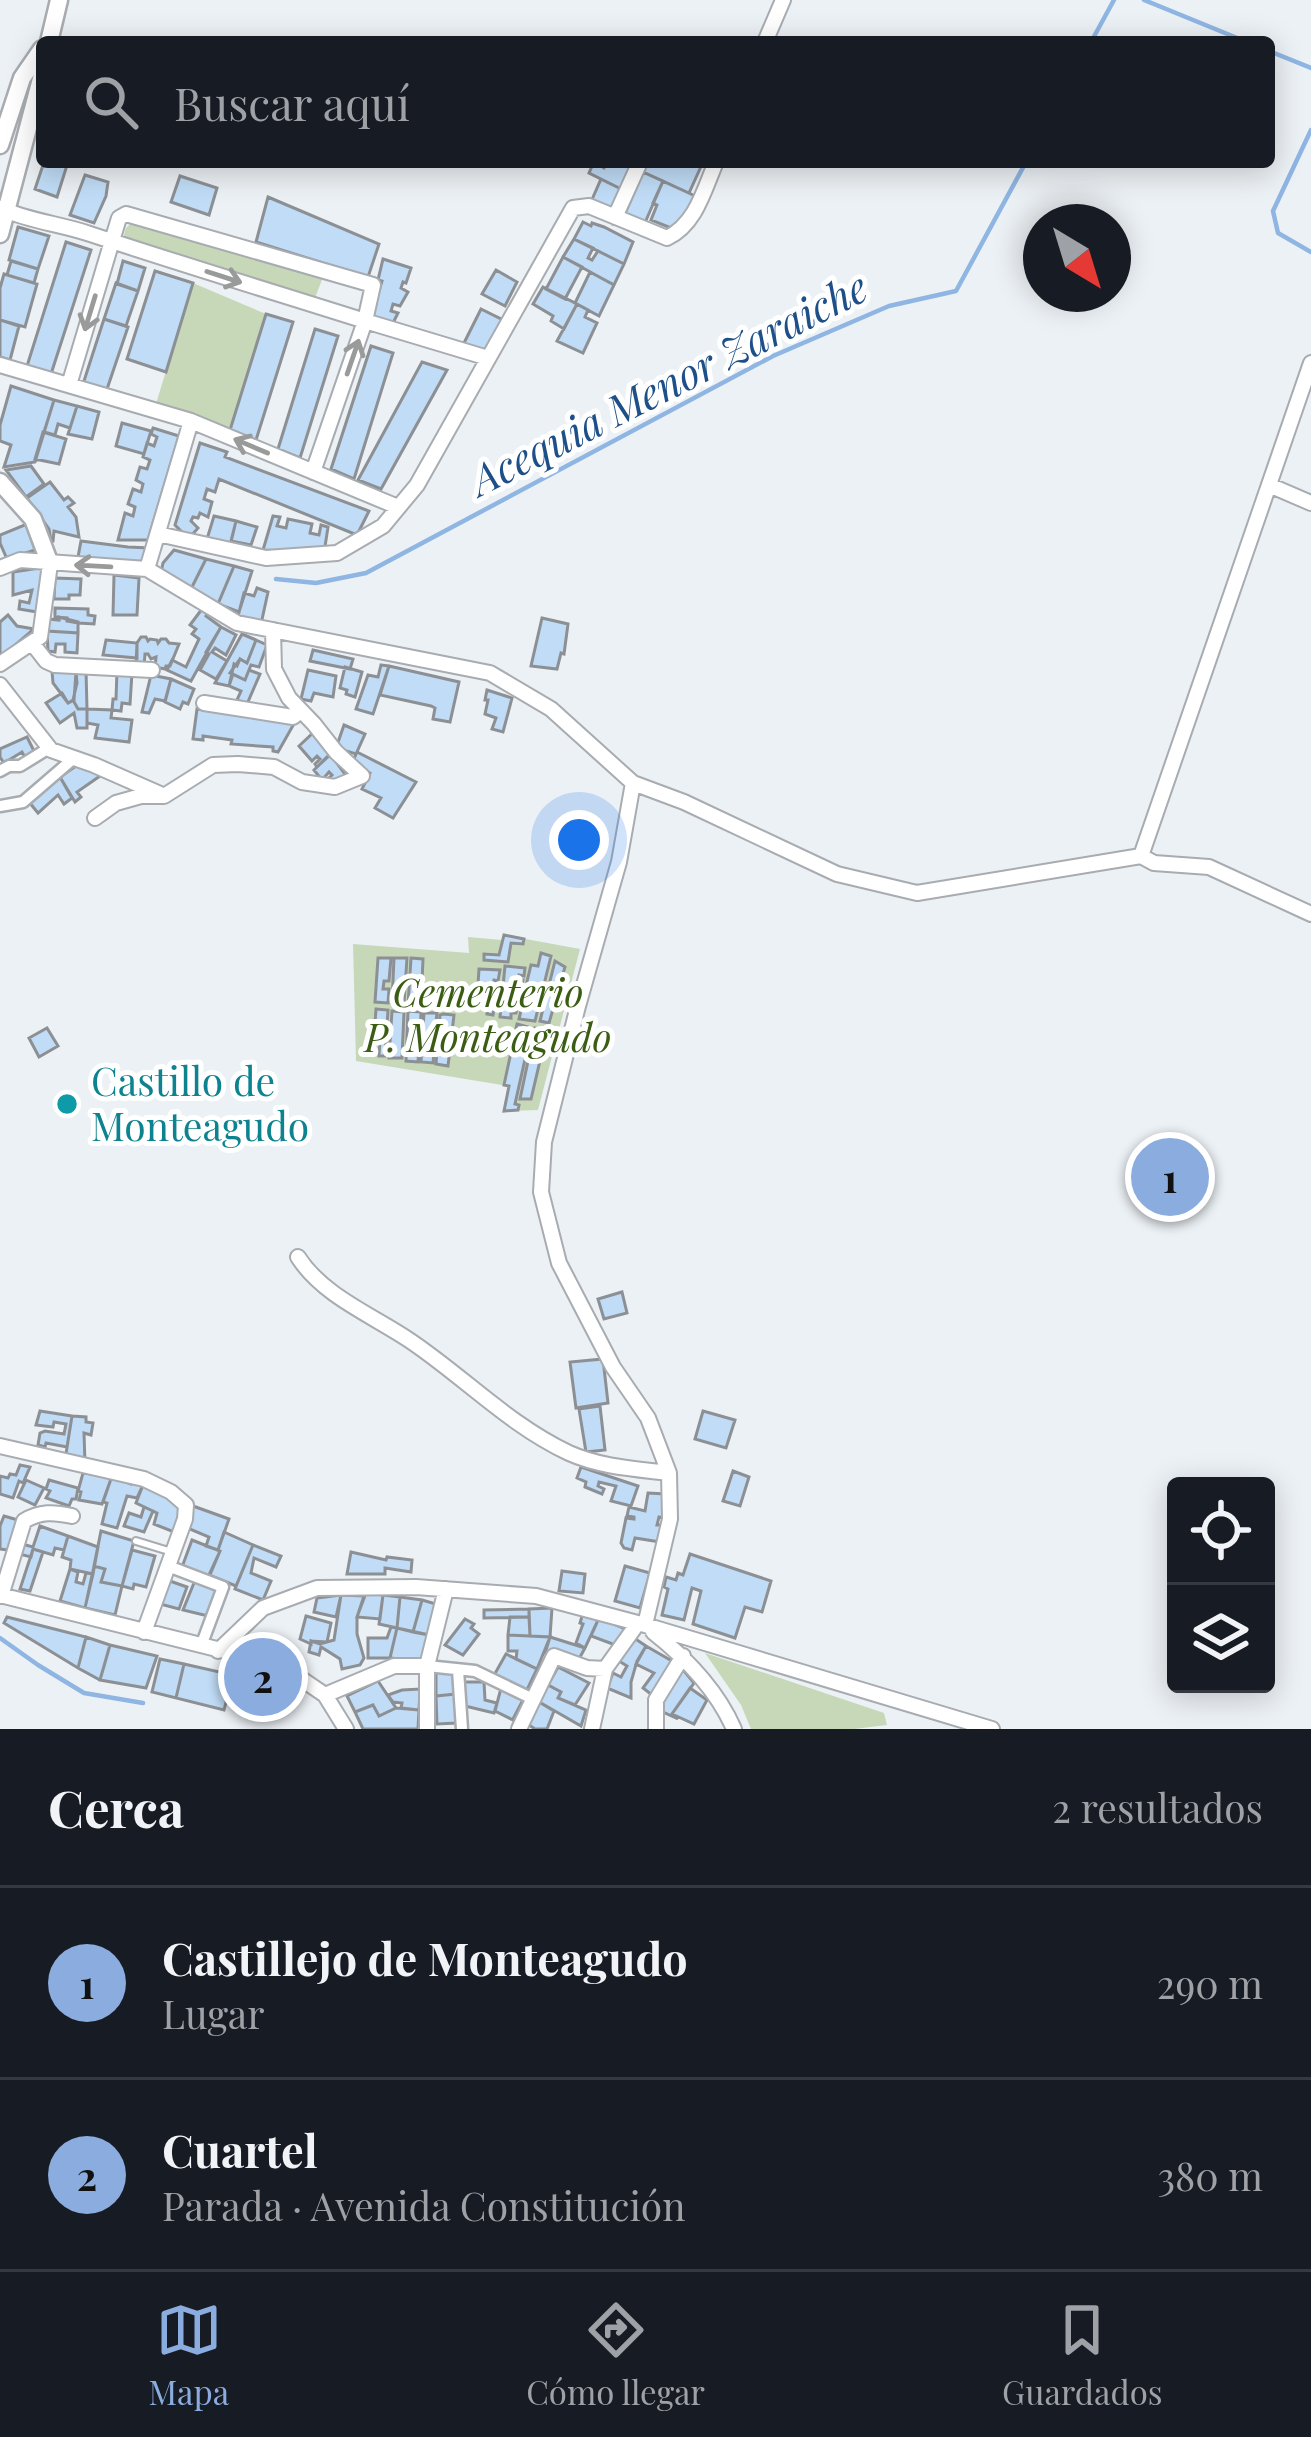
<!DOCTYPE html>
<html lang="es">
<meta charset="utf-8">
<style>
:root{--surface:#171b24;--page:#20242c;--text:#f1f3f6;--muted:#9ea1a6;--line:#363941;--accent:#8aacde}
body{margin:0;font-family:"Playfair Display",serif;background:var(--page);color:var(--text)}
.controls{position:absolute;right:36px;bottom:36px;display:grid;overflow:hidden;border-radius:12px;box-shadow:0 6px 30px #0003}
.controls button{width:108px;height:108px;display:grid;place-items:center;padding:0;border:0;border-bottom:3px solid var(--line);background:var(--surface);color:var(--text);font:60px sans-serif}
.compass{position:absolute;left:1023px;top:204px;width:108px;height:108px;border-radius:50%;background:var(--surface);box-shadow:0 6px 30px #0003;rotate:142deg}
.you{position:absolute;left:579px;top:840px;width:42px;height:42px;margin:-30px;border:9px solid #fff;border-radius:50%;background:#1a73e8;box-shadow:0 0 0 18px #1a73e833}
.badge{display:grid;place-items:center;width:78px;height:78px;border-radius:50%;background:var(--accent);color:#111;font-size:39px;font-weight:700}
.pin{position:absolute;translate:-50% -50%;border:6px solid #fff;box-shadow:0 3px 12px #0006}
.list{margin:0;padding:0;list-style:none}
h2{display:flex;justify-content:space-between;align-items:center;height:156px;margin:0;padding:0 48px;font-size:51px}
h2 small{font-size:39px;font-weight:400;color:var(--muted)}
.list li{display:grid;grid-template-columns:78px 1fr auto;gap:36px;align-items:center;box-sizing:border-box;height:192px;padding:0 48px;border-top:3px solid var(--line)}
.list b{display:block;font-size:45px;white-space:nowrap}
.list p{margin:0;font-size:39px;white-space:nowrap;color:var(--muted)}
.list em{font-size:39px;font-style:normal;color:var(--muted)}
.icon{flex:none;width:66px;height:66px;fill:none;stroke:currentColor;stroke-width:2;stroke-linecap:round;stroke-linejoin:round}
.map{position:relative;flex:none;width:1311px;height:1729px;overflow:hidden}
.search{position:absolute;background:var(--surface);box-shadow:0 6px 30px #0003;left:36px;right:36px;top:36px;height:132px;display:flex;align-items:center;gap:30px;box-sizing:border-box;padding:0 42px;border-radius:12px;color:var(--muted);font-size:45px}
.sheet{height:540px;background:var(--surface)}
nav{display:flex;justify-content:space-around;align-items:center;box-sizing:border-box;height:168px;border-top:3px solid var(--line);background:var(--surface);font-size:33px;color:var(--muted)}
nav a{display:grid;justify-items:center;gap:6px}
nav .on{color:var(--accent)}
.map>svg:first-child{display:block}
.green{fill:#c6d8b8}
.lines{fill:none;stroke-linecap:round;stroke-linejoin:round}
.stream{stroke:#8fb5e2;stroke-width:4.5}
.building{fill:#c0dcf6;stroke:#8c9094;stroke-width:3}
.service-casing{stroke:#a8acb0;stroke-width:10}
.pedestrian-casing{stroke:#a8acb0;stroke-width:15}
.minor-casing{stroke:#a8acb0;stroke-width:18}
.tertiary-casing{stroke:#a8acb0;stroke-width:21}
.service{stroke:#fff;stroke-width:6}
.pedestrian{stroke:#fff;stroke-width:10}
.minor{stroke:#fff;stroke-width:14}
.tertiary{stroke:#fff;stroke-width:16}
.oneway{stroke:#999a9a}
.culture-dot{fill:#0f9aa8;stroke:#fff;stroke-width:4.5}
.labels{text-anchor:middle;stroke-width:10;stroke-linejoin:round;paint-order:stroke}
.park-label{font-size:39px;font-style:italic;fill:#3b5d13;stroke:#fff}
.culture-label{font-size:39px;fill:#0d838f;stroke:#fff;text-anchor:start}
.water-label{font-size:42px;font-style:italic;fill:#1d4f88;stroke:#fff}
</style>
<div class="map">
<svg width="1311" height="1729" viewBox="0 0 1311 1729">
<rect width="100%" height="100%" fill="#ecf1f5"/>
<path class="green" d="M 132,222 L 323,277 L 315,298 L 123,238 L 126,228 Z
M 193,283 L 266,314 L 230,430 L 155,407 Z
M 504,935 L 580,949 L 538,1110 L 504,1111 L 508,1086 L 356,1061 L 353,944 L 469,953 L 468,937 L 502,940 Z
M 705,1653 L 884,1713 L 887,1725 L 854,1729 L 751,1729 L 741,1705 Z"/>
<g class="lines">
<path class="stream" d="M 1144,0 L 1247,42
M 1091,42 L 1114,0
M 1269,51 L 1311,68
M 1311,130 L 1273,211 L 1278,233 L 1311,252
M 276,579 L 316,583 L 366,573 L 773,356 L 889,306 L 956,291 L 1026,162
M 0,1638 L 38,1665 L 84,1693 L 143,1703"/>
</g>
<path class="building" d="M 44,162 L 68,162 L 57,197 L 35,189 Z
M 594,162 L 604,168 L 607,162 L 619,162 L 630,167 L 621,189 L 589,173 Z
M 648,162 L 703,162 L 689,193 L 643,172 Z
M 643,172 L 663,181 L 644,225 L 624,216 Z
M 85,175 L 108,182 L 106,196 L 94,223 L 70,215 Z
M 180,176 L 217,188 L 209,215 L 171,202 Z
M 601,179 L 621,189 L 611,211 L 590,204 Z
M 663,181 L 695,196 L 676,230 L 651,220 L 657,205 L 653,203 Z
M 268,197 L 379,244 L 368,277 L 256,242 Z
M 583,222 L 591,226 L 592,223 L 604,227 L 633,242 L 624,264 L 574,239 Z
M 18,227 L 49,236 L 38,269 L 9,260 Z
M 574,239 L 593,248 L 588,258 L 592,260 L 598,251 L 624,264 L 614,285 L 563,257 Z
M 66,242 L 91,250 L 51,374 L 27,366 Z
M 563,257 L 582,267 L 565,299 L 546,289 Z
M 383,259 L 411,268 L 406,283 L 403,282 L 401,288 L 408,292 L 400,306 L 393,304 L 391,311 L 398,313 L 392,325 L 371,317 L 382,281 L 378,280 Z
M 11,261 L 38,269 L 34,283 L 7,275 Z
M 123,261 L 145,268 L 138,291 L 117,284 Z
M 496,270 L 517,282 L 505,306 L 482,294 Z
M 155,271 L 193,283 L 166,372 L 127,359 Z
M 590,272 L 614,285 L 599,316 L 575,303 Z
M 4,274 L 37,284 L 25,327 L 0,320 L 0,288 Z
M 116,283 L 138,291 L 126,326 L 104,319 Z
M 543,287 L 577,304 L 564,329 L 551,321 L 553,316 L 533,304 Z
M 577,304 L 588,310 L 585,317 L 597,323 L 583,353 L 557,341 Z
M 481,309 L 503,320 L 484,354 L 464,343 Z
M 266,314 L 293,322 L 256,440 L 230,430 Z
M 104,319 L 128,327 L 106,392 L 83,384 Z
M 0,320 L 19,326 L 10,360 L 0,357 Z
M 315,329 L 338,336 L 300,458 L 278,449 Z
M 371,346 L 393,353 L 354,479 L 331,469 Z
M 422,362 L 447,370 L 381,489 L 358,480 Z
M 11,386 L 54,400 L 35,462 L 4,467 L 11,445 L 0,441 L 0,425 Z
M 54,400 L 77,406 L 70,428 L 58,424 L 55,435 L 44,432 Z
M 77,406 L 99,412 L 92,439 L 68,434 Z
M 122,423 L 151,431 L 144,454 L 116,446 Z
M 153,428 L 179,436 L 148,540 L 118,540 L 125,513 L 133,516 L 135,507 L 128,504 L 133,489 L 141,492 L 143,484 L 136,480 L 140,467 L 147,469 L 150,460 L 143,457 L 147,443 L 154,446 L 157,437 L 151,434 Z
M 43,432 L 66,439 L 59,464 L 35,459 Z
M 200,443 L 227,452 L 225,457 L 369,511 L 357,535 L 219,479 L 215,492 L 207,489 L 204,499 L 212,502 L 208,517 L 200,513 L 198,518 L 193,517 L 191,521 L 198,528 L 191,536 L 182,532 L 175,525 Z
M 31,466 L 44,484 L 26,497 L 6,470 Z
M 50,482 L 64,500 L 68,497 L 74,503 L 68,507 L 76,517 L 79,537 L 54,531 L 53,541 L 51,541 L 49,529 L 27,498 Z
M 214,516 L 236,521 L 230,546 L 207,539 Z
M 273,516 L 280,517 L 277,526 L 286,528 L 288,519 L 312,524 L 310,533 L 319,535 L 321,525 L 328,527 L 324,553 L 263,550 Z
M 236,521 L 257,527 L 251,545 L 231,541 Z
M 27,524 L 35,550 L 7,559 L 0,543 L 0,535 Z
M 81,541 L 128,547 L 149,548 L 142,565 L 78,557 Z
M 174,550 L 206,559 L 191,589 L 161,573 L 163,563 Z
M 206,559 L 234,566 L 218,604 L 191,589 Z
M 234,566 L 252,571 L 239,612 L 218,604 Z
M 46,567 L 37,612 L 19,609 L 20,601 L 29,603 L 32,590 L 13,595 L 13,572 Z
M 114,575 L 139,578 L 137,615 L 113,615 Z
M 55,578 L 81,579 L 80,595 L 69,595 L 69,599 L 54,599 Z
M 257,588 L 268,592 L 261,624 L 238,616 L 244,593 L 254,596 Z
M 55,608 L 88,609 L 88,615 L 95,616 L 94,624 L 78,623 L 67,621 L 67,618 L 55,617 Z
M 202,609 L 208,612 L 206,616 L 221,627 L 191,681 L 167,670 L 172,660 L 186,667 L 199,639 L 192,634 L 196,629 L 190,625 Z
M 8,615 L 17,626 L 34,629 L 0,658 L 0,622 Z
M 59,617 L 78,622 L 78,633 L 47,631 L 48,619 L 59,620 Z
M 542,618 L 568,624 L 564,654 L 561,653 L 557,669 L 531,666 Z
M 221,627 L 236,635 L 226,655 L 215,648 L 212,652 L 227,661 L 216,679 L 200,670 L 209,654 L 206,652 Z
M 47,631 L 78,633 L 77,653 L 65,652 L 65,644 L 56,644 L 55,652 L 48,651 Z
M 242,634 L 256,640 L 247,663 L 240,659 L 237,666 L 234,664 L 229,686 L 215,683 Z
M 141,637 L 146,637 L 148,641 L 150,639 L 157,640 L 158,643 L 161,639 L 166,639 L 169,643 L 179,644 L 170,666 L 166,666 L 165,669 L 155,667 L 156,657 L 151,659 L 148,654 L 145,654 L 144,666 L 136,665 L 137,643 Z
M 106,640 L 137,643 L 137,658 L 103,655 Z
M 256,640 L 267,645 L 259,667 L 251,665 L 245,680 L 230,673 L 240,659 L 247,663 Z
M 313,650 L 353,659 L 350,669 L 310,661 Z
M 381,665 L 389,666 L 373,714 L 356,709 L 368,675 L 378,677 Z
M 389,666 L 459,682 L 450,722 L 433,719 L 435,708 L 431,706 L 380,695 Z
M 345,667 L 362,672 L 355,697 L 346,694 L 347,690 L 340,688 Z
M 86,670 L 87,709 L 78,709 L 73,700 L 77,683 L 76,671 Z
M 249,670 L 260,674 L 247,704 L 237,700 L 241,691 L 229,686 L 233,674 L 245,680 Z
M 308,670 L 336,676 L 333,697 L 314,693 L 311,701 L 301,699 Z
M 52,671 L 76,672 L 74,700 L 68,703 L 53,683 Z
M 117,671 L 132,673 L 130,704 L 122,703 L 121,711 L 112,710 L 113,699 L 116,699 Z
M 151,675 L 171,679 L 165,701 L 155,699 L 149,713 L 142,712 Z
M 171,679 L 194,689 L 188,704 L 183,702 L 180,709 L 165,702 Z
M 487,690 L 512,698 L 503,732 L 492,729 L 496,718 L 485,714 L 488,700 L 485,700 Z
M 62,693 L 68,703 L 73,700 L 78,709 L 87,709 L 87,728 L 77,728 L 74,713 L 60,723 L 46,703 Z
M 87,709 L 112,710 L 111,718 L 132,720 L 129,742 L 95,738 L 98,725 L 87,723 Z
M 197,709 L 295,722 L 278,752 L 273,751 L 273,747 L 231,744 L 232,740 L 203,736 L 203,740 L 193,739 Z
M 344,725 L 365,734 L 356,754 L 336,748 Z
M 314,732 L 332,753 L 317,767 L 315,764 L 320,759 L 317,756 L 312,761 L 299,746 Z
M 27,737 L 36,755 L 26,759 L 22,752 L 4,763 L 0,757 L 0,749 Z
M 357,752 L 416,782 L 393,818 L 375,808 L 381,798 L 362,789 L 370,773 L 352,763 Z
M 330,754 L 348,778 L 325,782 L 332,775 L 329,772 L 322,780 L 314,770 Z
M 76,766 L 90,766 L 100,776 L 77,792 L 81,797 L 75,802 L 60,777 Z
M 60,777 L 72,798 L 64,804 L 58,795 L 38,813 L 29,802 Z
M 504,935 L 524,939 L 523,944 L 511,943 L 508,962 L 484,960 L 484,954 L 499,955 Z
M 541,953 L 551,956 L 535,1021 L 519,1019 L 523,1002 L 529,1003 L 530,999 L 523,998 L 531,965 L 538,966 Z
M 378,958 L 391,958 L 389,981 L 384,981 L 383,989 L 389,989 L 388,1003 L 375,1002 Z
M 394,958 L 407,958 L 404,1004 L 392,1003 Z
M 411,958 L 423,959 L 421,1005 L 408,1005 Z
M 555,961 L 565,967 L 549,1023 L 540,1021 Z
M 505,966 L 525,968 L 524,976 L 519,975 L 518,980 L 523,980 L 516,1013 L 511,1013 L 511,1018 L 500,1017 Z
M 479,969 L 500,970 L 498,981 L 494,980 L 493,984 L 498,985 L 493,1015 L 487,1014 L 491,993 L 487,993 L 486,1000 L 477,999 Z
M 376,1009 L 388,1010 L 385,1056 L 379,1056 L 381,1023 L 375,1023 Z
M 392,1011 L 404,1012 L 402,1058 L 389,1058 Z
M 408,1011 L 421,1012 L 420,1036 L 414,1036 L 414,1045 L 419,1046 L 418,1062 L 406,1061 Z
M 424,1013 L 437,1013 L 435,1030 L 430,1031 L 430,1038 L 435,1039 L 433,1063 L 421,1062 Z
M 443,1014 L 454,1015 L 448,1066 L 436,1064 L 440,1015 Z
M 517,1024 L 532,1028 L 515,1104 L 519,1105 L 518,1110 L 504,1111 L 509,1086 L 504,1085 Z
M 47,1028 L 58,1046 L 39,1057 L 29,1038 Z
M 535,1028 L 547,1031 L 531,1099 L 520,1099 Z
M 622,1292 L 627,1313 L 604,1319 L 598,1299 Z
M 603,1359 L 608,1403 L 576,1408 L 570,1362 Z
M 600,1406 L 605,1450 L 586,1452 L 579,1409 Z
M 40,1411 L 72,1416 L 67,1447 L 46,1443 L 45,1447 L 38,1445 L 40,1433 L 45,1431 L 64,1434 L 66,1424 L 54,1422 L 53,1427 L 36,1425 Z
M 703,1411 L 735,1420 L 726,1448 L 695,1439 Z
M 72,1416 L 86,1417 L 86,1422 L 93,1423 L 91,1435 L 84,1433 L 85,1464 L 65,1460 Z
M 20,1465 L 30,1467 L 23,1483 L 19,1481 L 13,1498 L 0,1494 L 0,1476 L 8,1478 L 10,1474 L 16,1475 Z
M 581,1467 L 638,1486 L 631,1506 L 611,1501 L 616,1486 L 599,1482 L 598,1486 L 604,1489 L 602,1494 L 585,1487 L 586,1482 L 577,1478 Z
M 733,1471 L 749,1477 L 740,1506 L 723,1501 Z
M 83,1473 L 112,1476 L 102,1504 L 79,1500 L 81,1492 L 78,1491 Z
M 112,1476 L 131,1484 L 132,1481 L 143,1485 L 137,1498 L 127,1496 L 117,1528 L 102,1524 L 107,1503 L 103,1502 Z
M 26,1480 L 44,1488 L 35,1505 L 18,1497 Z
M 49,1480 L 78,1488 L 76,1499 L 72,1499 L 69,1506 L 46,1498 L 50,1491 L 46,1489 Z
M 143,1485 L 159,1491 L 181,1507 L 174,1532 L 154,1524 L 157,1513 L 136,1503 Z
M 648,1493 L 665,1494 L 663,1518 L 659,1517 L 657,1525 L 662,1525 L 660,1542 L 635,1538 L 632,1550 L 624,1548 L 621,1543 L 626,1518 L 634,1519 L 634,1517 L 627,1516 L 629,1507 L 645,1511 Z
M 193,1506 L 229,1519 L 218,1550 L 206,1546 L 209,1537 L 185,1527 Z
M 144,1507 L 153,1511 L 144,1532 L 124,1526 L 129,1513 L 141,1517 Z
M 4,1516 L 18,1520 L 8,1550 L 0,1549 L 0,1526 Z
M 40,1526 L 68,1536 L 64,1550 L 55,1548 L 53,1555 L 33,1549 L 31,1557 L 19,1554 L 22,1544 L 33,1547 Z
M 101,1531 L 134,1541 L 122,1586 L 101,1582 L 105,1569 L 94,1566 Z
M 224,1532 L 253,1545 L 236,1586 L 209,1575 L 220,1551 L 218,1550 Z
M 68,1536 L 98,1547 L 93,1574 L 70,1569 L 71,1560 L 62,1557 Z
M 192,1540 L 220,1551 L 209,1577 L 182,1567 Z
M 253,1545 L 281,1556 L 276,1567 L 254,1558 L 251,1573 L 271,1581 L 263,1600 L 235,1589 Z
M 33,1549 L 43,1552 L 30,1591 L 20,1589 Z
M 132,1550 L 155,1556 L 146,1587 L 134,1584 L 133,1589 L 122,1586 Z
M 351,1552 L 386,1560 L 387,1557 L 412,1560 L 411,1572 L 385,1568 L 385,1574 L 347,1574 Z
M 690,1554 L 771,1581 L 762,1612 L 745,1607 L 735,1638 L 693,1624 L 701,1591 L 692,1588 L 684,1620 L 662,1615 L 668,1589 L 664,1587 L 666,1577 L 676,1580 L 678,1573 L 683,1575 Z
M 94,1566 L 105,1569 L 101,1582 L 122,1586 L 115,1615 L 85,1608 Z
M 625,1566 L 650,1573 L 640,1608 L 615,1601 Z
M 70,1569 L 78,1572 L 76,1582 L 83,1584 L 86,1573 L 93,1574 L 85,1608 L 60,1601 Z
M 562,1571 L 585,1574 L 583,1593 L 559,1591 Z
M 196,1578 L 219,1587 L 208,1616 L 183,1610 Z
M 167,1580 L 187,1587 L 179,1609 L 160,1604 Z
M 366,1593 L 383,1595 L 380,1619 L 357,1617 Z
M 341,1595 L 364,1596 L 357,1617 L 357,1634 L 364,1658 L 360,1665 L 342,1669 L 340,1659 L 321,1647 L 319,1655 L 309,1652 L 311,1641 L 320,1644 L 334,1640 Z
M 341,1595 L 336,1617 L 314,1612 L 317,1598 Z
M 383,1595 L 400,1597 L 397,1628 L 379,1624 Z
M 400,1597 L 422,1600 L 413,1632 L 397,1628 Z
M 422,1600 L 436,1604 L 429,1635 L 413,1632 Z
M 552,1608 L 550,1637 L 530,1636 L 529,1609 Z
M 529,1609 L 529,1617 L 484,1618 L 484,1610 Z
M 583,1613 L 599,1618 L 585,1648 L 576,1643 L 583,1624 L 580,1623 Z
M 306,1616 L 331,1623 L 327,1642 L 311,1641 L 311,1644 L 300,1639 Z
M 7,1617 L 86,1637 L 78,1668 L 4,1623 Z
M 510,1617 L 529,1617 L 530,1636 L 508,1635 Z
M 599,1618 L 626,1629 L 618,1646 L 591,1636 Z
M 465,1619 L 474,1624 L 471,1628 L 479,1634 L 463,1655 L 445,1645 Z
M 391,1627 L 397,1628 L 390,1658 L 368,1658 L 368,1638 L 387,1638 Z
M 397,1628 L 429,1635 L 422,1661 L 390,1658 Z
M 508,1635 L 550,1637 L 537,1669 L 516,1659 L 517,1651 L 508,1651 Z
M 631,1636 L 646,1646 L 637,1661 L 631,1682 L 631,1698 L 607,1688 L 613,1673 L 621,1677 L 627,1666 L 619,1661 Z
M 86,1637 L 110,1645 L 100,1680 L 78,1668 Z
M 550,1637 L 585,1648 L 579,1659 L 569,1660 L 545,1653 Z
M 110,1645 L 157,1656 L 146,1688 L 100,1680 Z
M 646,1646 L 672,1661 L 652,1695 L 643,1688 L 654,1673 L 636,1664 Z
M 506,1654 L 537,1669 L 526,1692 L 493,1677 Z
M 160,1659 L 184,1664 L 176,1698 L 152,1692 Z
M 184,1664 L 233,1675 L 224,1710 L 176,1698 Z
M 680,1666 L 694,1683 L 672,1714 L 678,1719 L 661,1711 L 664,1690 Z
M 558,1667 L 589,1683 L 575,1705 L 558,1698 L 561,1692 L 548,1685 Z
M 436,1669 L 455,1673 L 456,1694 L 436,1696 Z
M 378,1681 L 396,1708 L 379,1716 L 373,1705 L 355,1712 L 347,1696 Z
M 464,1682 L 484,1682 L 485,1700 L 497,1703 L 494,1713 L 465,1706 Z
M 543,1682 L 561,1692 L 558,1698 L 586,1710 L 581,1726 L 534,1699 Z
M 501,1688 L 524,1698 L 513,1719 L 515,1721 L 495,1711 Z
M 690,1688 L 707,1700 L 694,1724 L 672,1714 Z
M 420,1689 L 419,1710 L 401,1708 L 402,1703 L 393,1702 L 388,1695 L 402,1690 Z
M 456,1694 L 457,1723 L 437,1724 L 436,1696 Z
M 534,1699 L 554,1711 L 547,1729 L 535,1729 L 526,1723 Z
M 373,1705 L 379,1716 L 396,1708 L 419,1710 L 418,1729 L 363,1729 L 355,1712 Z"/>
<g class="lines">
<defs>
<path id="service" d="M 136,1541 L 172,1552"/>
<path id="pedestrian" d="M 0,771 L 9,766 L 20,766 L 49,748
M 0,806 L 23,802 L 74,758
M 168,1566 L 223,1587 L 201,1646
M 427,1666 L 475,1671 L 533,1699
M 458,1670 L 462,1729"/>
<path id="minor" d="M 765,42 L 783,0
M 0,208 C 28,221 61,224 90,234 C 181,264 273,292 365,321 L 373,285 L 126,214 L 119,218 L 112,241 L 69,385
M 615,217 L 640,162
M 0,365 L 191,421 L 398,507
M 313,472 L 365,321 L 488,358
M 1269,485 L 1311,503
M 158,534 L 266,558 L 337,553 L 383,526 L 417,485 L 573,208 L 589,206 L 667,238 C 696,224 704,190 716,162
M 0,568 L 20,560 L 147,569 L 237,623 L 490,673 L 551,709 L 633,783 L 684,802 L 837,874 L 917,893 L 1141,856 L 1154,863 L 1209,867 L 1311,914
M 147,569 L 191,421
M 32,643 L 46,661 L 55,665 L 152,670
M 0,664 L 40,637 L 50,564
M 0,685 L 51,750 L 94,765 L 160,794
M 204,703 L 293,717 L 301,711
M 633,783 L 619,862 L 578,1006 L 544,1142 L 541,1192 L 559,1263 L 613,1367 L 648,1418 L 669,1473 L 670,1519 L 645,1625
M 95,818 L 116,803 L 141,796 L 164,796 L 213,765 L 238,764 L 274,767 L 302,782 L 335,787 L 362,776 L 336,752 L 314,724 L 289,698 L 274,669 L 273,630
M 1141,856 L 1311,363
M 298,1257 C 323,1296 372,1315 409,1340 C 463,1376 509,1425 569,1453 C 600,1467 636,1469 669,1473
M 0,1446 L 144,1479 L 171,1492 L 186,1505 L 185,1519 L 144,1632
M 0,1595 L 281,1665 L 325,1695 L 346,1729
M 1,1596 L 24,1521 C 40,1511 54,1512 72,1516
M 653,1632 C 686,1658 717,1690 734,1729
M 218,1651 L 263,1608 L 317,1588 L 416,1587 L 536,1596 L 645,1625 L 992,1729
M 325,1695 L 394,1666 L 427,1666
M 427,1729 L 427,1666 L 446,1589
M 519,1729 L 554,1656 L 587,1668 L 605,1669 L 638,1623
M 592,1729 L 605,1669
M 656,1729 L 656,1700 L 683,1656"/>
<path id="tertiary" d="M 49,42 L 59,0
M 0,145 L 22,78 L 42,49
M 0,234 L 42,75
M 0,482 L 33,519 L 50,564"/>
</defs>
<use href="#service" class="service-casing"/>
<use href="#pedestrian" class="pedestrian-casing"/>
<use href="#minor" class="minor-casing"/>
<use href="#tertiary" class="tertiary-casing"/>
<use href="#service" class="service"/>
<use href="#pedestrian" class="pedestrian"/>
<use href="#minor" class="minor"/>
<use href="#tertiary" class="tertiary"/>
</g>
<defs><path id="oneway-shaft" d="M-6 0H5M1.5-3L5.5 0L1.5 3" fill="none" stroke-width="1.6" stroke-linecap="round" stroke-linejoin="round" transform="scale(3)"/></defs>
<g class="oneway">
<use href="#oneway-shaft" transform="translate(224 277) rotate(18)"/>
<use href="#oneway-shaft" transform="translate(90 313) rotate(107)"/>
<use href="#oneway-shaft" transform="translate(353 357) rotate(-71)"/>
<use href="#oneway-shaft" transform="translate(251 446) rotate(-157)"/>
<use href="#oneway-shaft" transform="translate(93 566) rotate(-177)"/>
</g>
<circle class="culture-dot" cx="67" cy="1104" r="12"/>
<g class="labels">
<g class="park-label">
<text x="488" y="1007">Cementerio<tspan x="488" dy="45">P. Monteagudo</tspan></text>
</g>
<g class="culture-label">
<text x="91" y="1096">Castillo de<tspan x="91" dy="45">Monteagudo</tspan></text>
</g>
<g class="water-label">
<text transform="translate(669 384) rotate(-27)" y="15">Acequia Menor Zaraiche</text>
</g>
</g>
</svg>
<div class="controls">
<button><svg class="icon" aria-label="locate" viewBox="0 0 24 24"><circle cx="12" cy="12" r="6"/><path d="M12 2v4M12 18v4M2 12h4M18 12h4"/></svg></button>
<button><svg class="icon" aria-label="layers" viewBox="0 0 24 24"><path d="M12 4l9 5-9 5-9-5zM3 14l9 5 9-5"/></svg></button>
</div>
<svg class="compass" viewBox="-18 -18 36 36"><path d="M0-13l5 13h-10z" fill="#e53935"/><path d="M0 13l5-13h-10z" fill="#9ea1a6"/></svg>
<div class="you"></div>
<div class="pin badge" style="left:1170px;top:1177px">1</div>
<div class="pin badge" style="left:263px;top:1677px">2</div>
<div class="search"><svg class="icon" aria-label="search" viewBox="0 0 24 24"><circle cx="10" cy="10" r="6"/><path d="M15 15l6 6"/></svg>Buscar aquí</div>
</div>
<section class="sheet">
<h2>Cerca<small>2 resultados</small></h2>
<ul class="list">
<li><span class="badge">1</span><div><b>Castillejo de Monteagudo</b><p>Lugar</p></div><em>290 m</em></li>
<li><span class="badge">2</span><div><b>Cuartel</b><p>Parada · Avenida Constitución</p></div><em>380 m</em></li>
</ul>
</section>
<nav>
<a class="on"><svg class="icon" aria-label="map" viewBox="0 0 24 24"><path d="M3 6l6-2 6 2 6-2v14l-6 2-6-2-6 2zM9 4v14M15 6v14"/></svg>Mapa</a>
<a><svg class="icon" aria-label="directions" viewBox="0 0 24 24"><path d="M12 3l9 9-9 9-9-9zM9 14v-3h6M13 9l2 2-2 2"/></svg>Cómo llegar</a>
<a><svg class="icon" aria-label="saved" viewBox="0 0 24 24"><path d="M7 4h10v16l-5-4-5 4z"/></svg>Guardados</a>
</nav>
